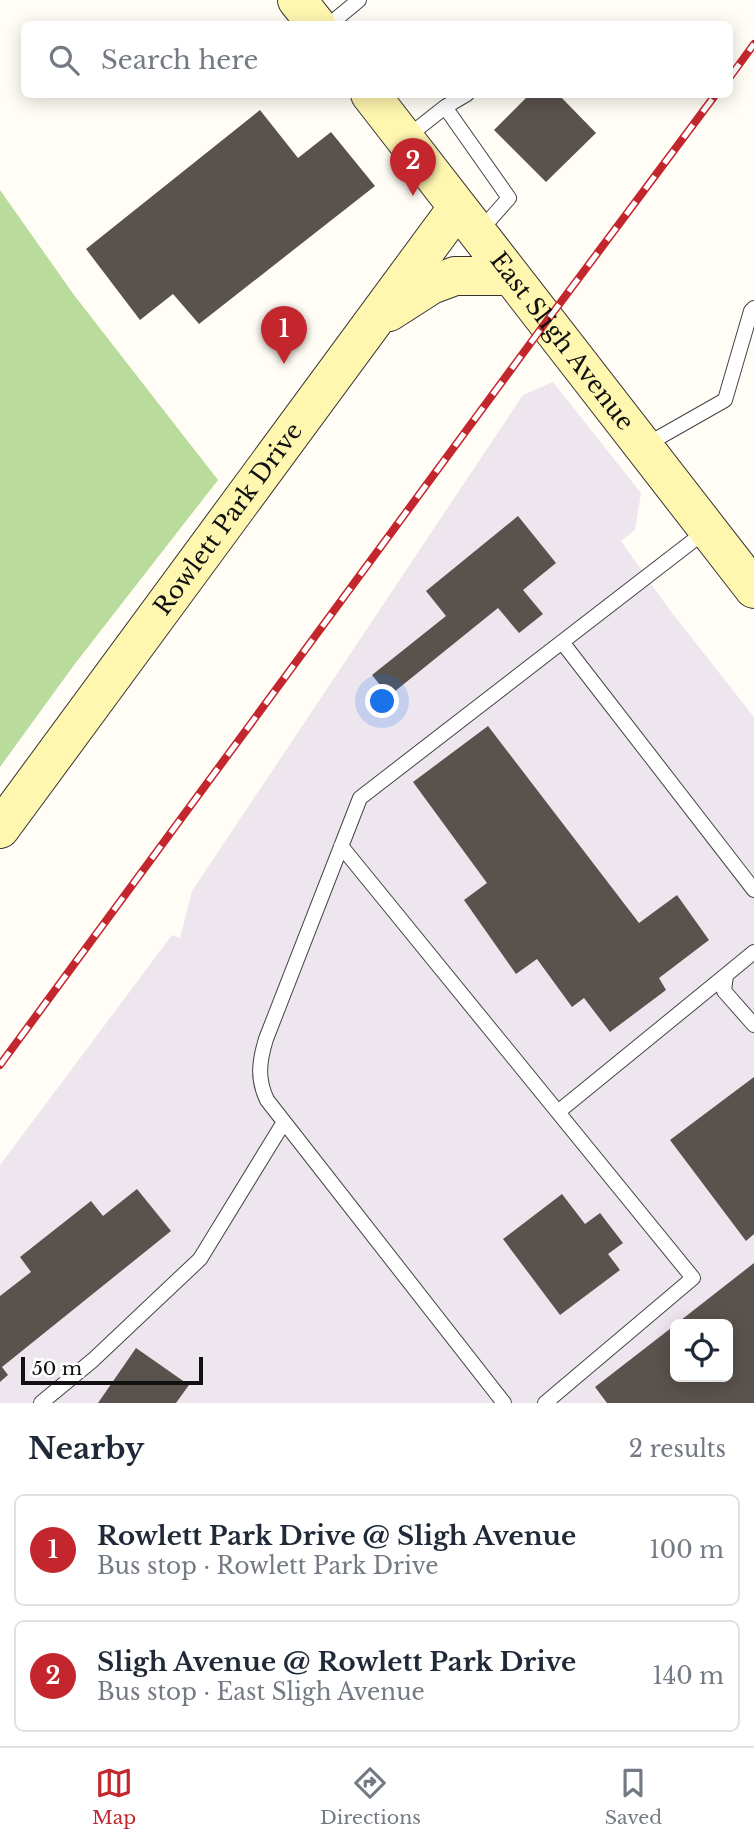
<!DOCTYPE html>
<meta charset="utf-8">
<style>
:root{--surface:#fff;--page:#f2f2f3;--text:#1f2937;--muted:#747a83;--line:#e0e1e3;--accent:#c4262e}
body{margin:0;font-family:"Libre Baskerville",serif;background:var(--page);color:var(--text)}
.controls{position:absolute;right:21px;bottom:21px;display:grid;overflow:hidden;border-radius:10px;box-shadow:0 4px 18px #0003}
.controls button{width:63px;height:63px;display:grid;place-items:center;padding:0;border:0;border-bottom:2px solid var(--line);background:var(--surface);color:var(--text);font:35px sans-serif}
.scale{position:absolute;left:21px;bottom:18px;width:182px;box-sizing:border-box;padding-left:7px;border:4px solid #111;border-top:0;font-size:19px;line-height:24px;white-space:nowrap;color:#111;-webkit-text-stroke:5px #fff;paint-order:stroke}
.you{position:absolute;left:383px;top:702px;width:24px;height:24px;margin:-18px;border:5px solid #fff;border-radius:50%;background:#1a73e8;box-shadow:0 0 0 10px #1a73e833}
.badge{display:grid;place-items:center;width:46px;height:46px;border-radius:50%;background:var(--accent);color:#fff;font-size:23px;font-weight:700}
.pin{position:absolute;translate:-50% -58px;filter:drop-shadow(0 2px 4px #0008)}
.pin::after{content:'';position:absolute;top:37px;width:24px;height:21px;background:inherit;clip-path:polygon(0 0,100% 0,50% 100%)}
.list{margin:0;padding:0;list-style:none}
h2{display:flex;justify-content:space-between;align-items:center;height:91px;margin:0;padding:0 28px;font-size:30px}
h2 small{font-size:23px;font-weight:400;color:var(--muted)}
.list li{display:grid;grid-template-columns:46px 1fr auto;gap:21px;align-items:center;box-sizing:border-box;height:112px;margin:0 14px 14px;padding:0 14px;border:2px solid var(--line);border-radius:10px}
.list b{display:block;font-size:26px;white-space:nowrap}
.list p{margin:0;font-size:23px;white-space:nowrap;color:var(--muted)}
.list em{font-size:23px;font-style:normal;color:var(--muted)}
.icon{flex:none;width:38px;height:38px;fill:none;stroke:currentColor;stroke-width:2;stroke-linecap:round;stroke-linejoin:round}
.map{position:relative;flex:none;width:754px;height:1403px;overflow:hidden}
.search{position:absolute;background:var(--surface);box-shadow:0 4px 18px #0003;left:21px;right:21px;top:21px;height:77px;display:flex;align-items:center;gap:18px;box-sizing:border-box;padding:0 24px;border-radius:10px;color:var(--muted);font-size:26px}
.sheet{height:343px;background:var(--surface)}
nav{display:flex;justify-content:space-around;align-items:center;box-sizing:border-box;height:98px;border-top:2px solid var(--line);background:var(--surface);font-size:19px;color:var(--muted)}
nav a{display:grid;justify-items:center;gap:4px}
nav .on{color:var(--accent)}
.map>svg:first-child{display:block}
.industrial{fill:#eee6ef;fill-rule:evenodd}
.forest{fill:#b9dc9c}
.building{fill:#5a524d}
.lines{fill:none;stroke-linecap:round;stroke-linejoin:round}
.lane-casing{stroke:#444;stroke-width:16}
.secondary-casing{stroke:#333;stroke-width:40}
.lane{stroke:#fff;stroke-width:14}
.secondary{stroke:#fff6b0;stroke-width:38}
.rail-casing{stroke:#c4262e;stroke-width:8}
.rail{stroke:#fff;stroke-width:5;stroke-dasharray:16;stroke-linecap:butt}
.labels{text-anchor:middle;stroke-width:7;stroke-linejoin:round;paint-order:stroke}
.street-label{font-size:24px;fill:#111;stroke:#fff}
</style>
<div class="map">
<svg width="754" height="1403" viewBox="0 0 754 1403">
<rect width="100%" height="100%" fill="#fffdf5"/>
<path class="industrial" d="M 553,382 L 641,493 L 635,530 L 621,541 L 669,609 L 754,717 L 754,1403 L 0,1403 L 0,1165 L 172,935 L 180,938 L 192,891 L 523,395 ZM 675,1324 L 728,1324 L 728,1377 L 675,1377 Z"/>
<path class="forest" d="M 0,190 L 74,295 L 218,480 L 74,665 L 0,767 Z"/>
<path class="building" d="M 530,94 L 558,94 L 596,133 L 546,182 L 494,130 Z
M 260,110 L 298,158 L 331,132 L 375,186 L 199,324 L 173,294 L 140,320 L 86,249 Z
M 518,516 L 556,563 L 523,590 L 543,614 L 519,633 L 498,608 L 389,696 L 372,675 L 446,616 L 426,591 Z
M 488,726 L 639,923 L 677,895 L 709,940 L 659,978 L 666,990 L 610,1032 L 584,998 L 572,1007 L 537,959 L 516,974 L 464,900 L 487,883 L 413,782 Z
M 754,1077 L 754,1234 L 746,1241 L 670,1140 Z
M 137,1189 L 171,1231 L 2,1367 L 8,1375 L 0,1382 L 0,1296 L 31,1272 L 20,1257 L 91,1201 L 103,1216 Z
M 562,1194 L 585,1224 L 600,1213 L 623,1243 L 608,1254 L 620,1270 L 560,1315 L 503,1239 Z
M 754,1263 L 754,1403 L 607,1403 L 595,1387 L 675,1325 L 675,1377 L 728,1377 L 728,1324 L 676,1324 Z
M 136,1348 L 189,1385 L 176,1403 L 98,1403 Z"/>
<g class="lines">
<defs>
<path id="lane" d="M 330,24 L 359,0
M 445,107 L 467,94
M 407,137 L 445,107 L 509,198 L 478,233
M 644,446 L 725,400 L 751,311 L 754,308
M 562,642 L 754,890
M 341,846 L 693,1278 L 545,1403
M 754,952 L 726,975 L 724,991 L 754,1025
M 558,1112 L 726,975
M 41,1403 L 93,1360 L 200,1259 L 284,1122
M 504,1403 L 267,1100 C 257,1079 259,1062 266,1039 L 360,798 L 707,530"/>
<g id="secondary">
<path d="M 297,0 L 316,24"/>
<path id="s1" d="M 370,94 L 754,589"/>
<path d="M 389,312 L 431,285 L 455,276 L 510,276"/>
<path id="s2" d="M 0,829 L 457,208"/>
</g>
</defs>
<use href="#lane" class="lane-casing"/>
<use href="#secondary" class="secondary-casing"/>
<use href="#lane" class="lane"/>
<use href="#secondary" class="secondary"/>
<defs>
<path id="rail" d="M 730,77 L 754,44
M 0,1065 L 546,322 L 716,94"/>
</defs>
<use href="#rail" class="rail-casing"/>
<use href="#rail" class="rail"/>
</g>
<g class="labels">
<g class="street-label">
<text dy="8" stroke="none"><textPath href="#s1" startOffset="313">East Sligh Avenue</textPath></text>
<text dy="8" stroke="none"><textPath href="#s2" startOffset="385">Rowlett Park Drive</textPath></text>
</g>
</g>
</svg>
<div class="controls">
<button><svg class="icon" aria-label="locate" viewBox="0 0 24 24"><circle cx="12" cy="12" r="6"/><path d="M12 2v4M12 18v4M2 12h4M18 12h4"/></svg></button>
</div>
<div class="scale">50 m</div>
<div class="you"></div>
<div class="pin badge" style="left:284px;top:364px">1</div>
<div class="pin badge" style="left:413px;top:196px">2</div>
<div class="search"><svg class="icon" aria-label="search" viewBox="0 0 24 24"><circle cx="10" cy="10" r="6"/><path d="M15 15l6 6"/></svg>Search here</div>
</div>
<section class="sheet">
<h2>Nearby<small>2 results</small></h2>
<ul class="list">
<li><span class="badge">1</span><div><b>Rowlett Park Drive @ Sligh Avenue</b><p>Bus stop · Rowlett Park Drive</p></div><em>100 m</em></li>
<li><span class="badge">2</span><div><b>Sligh Avenue @ Rowlett Park Drive</b><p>Bus stop · East Sligh Avenue</p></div><em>140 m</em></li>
</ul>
</section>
<nav>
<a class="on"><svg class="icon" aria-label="map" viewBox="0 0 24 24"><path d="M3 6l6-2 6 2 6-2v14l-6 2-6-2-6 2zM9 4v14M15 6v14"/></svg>Map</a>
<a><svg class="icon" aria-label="directions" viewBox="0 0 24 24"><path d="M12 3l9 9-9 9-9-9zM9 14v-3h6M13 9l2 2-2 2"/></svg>Directions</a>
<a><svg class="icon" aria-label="saved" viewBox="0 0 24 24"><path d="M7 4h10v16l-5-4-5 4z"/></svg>Saved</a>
</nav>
